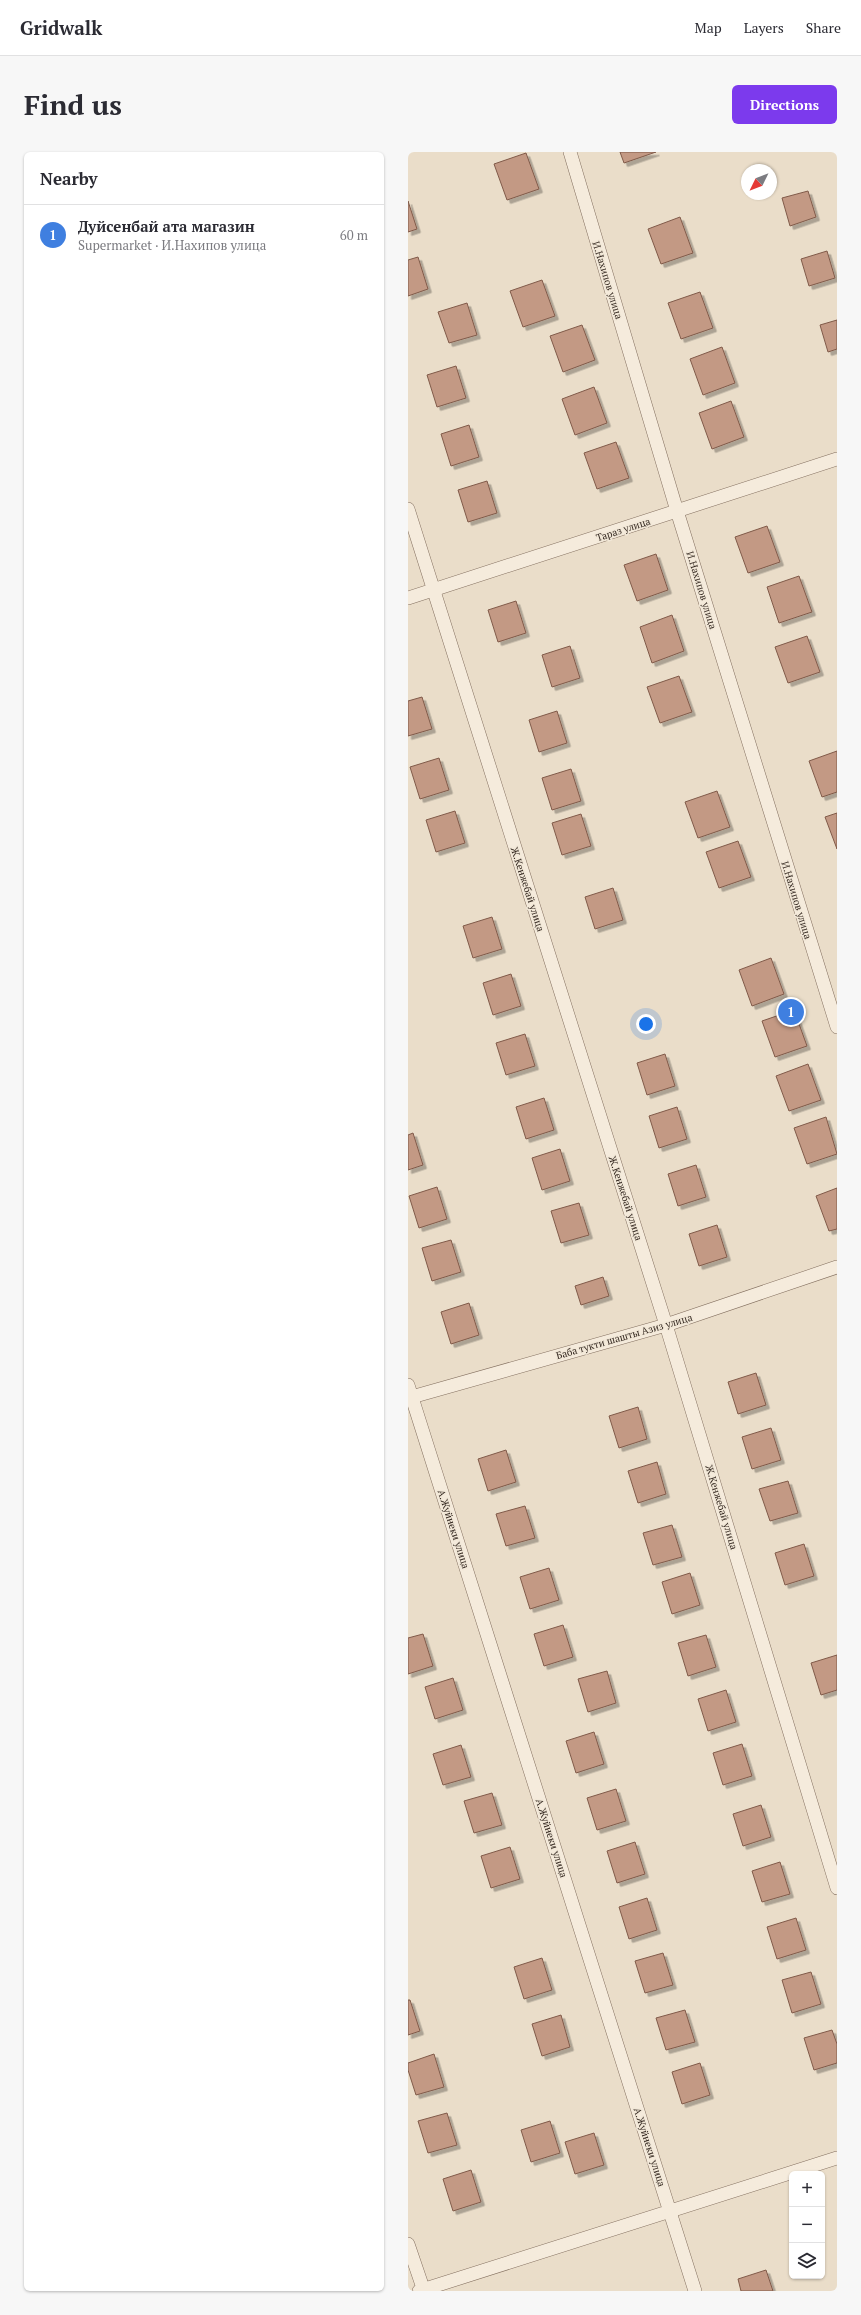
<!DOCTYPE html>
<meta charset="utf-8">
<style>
:root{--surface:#fff;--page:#f7f7f7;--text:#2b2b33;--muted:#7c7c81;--line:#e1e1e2;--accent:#7c3aed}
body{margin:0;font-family:"PT Serif",serif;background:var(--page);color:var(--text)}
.controls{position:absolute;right:12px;bottom:12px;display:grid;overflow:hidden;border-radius:6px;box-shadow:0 1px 3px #0004}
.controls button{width:36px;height:36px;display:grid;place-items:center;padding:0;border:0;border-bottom:1px solid var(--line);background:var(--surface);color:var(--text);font:20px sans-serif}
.compass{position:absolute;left:333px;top:12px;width:36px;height:36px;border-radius:50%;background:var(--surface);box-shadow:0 1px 3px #0004;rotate:227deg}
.you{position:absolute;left:238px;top:872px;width:14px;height:14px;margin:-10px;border:3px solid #fff;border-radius:50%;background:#1a73e8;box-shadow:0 0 0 6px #1a73e833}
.badge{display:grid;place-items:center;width:26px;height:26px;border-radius:50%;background:var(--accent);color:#fff;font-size:13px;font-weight:700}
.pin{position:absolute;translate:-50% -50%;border:2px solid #fff;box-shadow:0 1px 4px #0006}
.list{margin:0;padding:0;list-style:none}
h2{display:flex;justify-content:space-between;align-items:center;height:52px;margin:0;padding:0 16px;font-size:17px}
h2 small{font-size:13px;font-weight:400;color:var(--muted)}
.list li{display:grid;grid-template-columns:26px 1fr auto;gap:12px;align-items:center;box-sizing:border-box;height:60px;padding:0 16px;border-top:1px solid var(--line)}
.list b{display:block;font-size:15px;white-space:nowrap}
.list p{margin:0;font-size:13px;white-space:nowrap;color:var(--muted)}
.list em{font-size:13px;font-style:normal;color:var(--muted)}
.icon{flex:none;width:22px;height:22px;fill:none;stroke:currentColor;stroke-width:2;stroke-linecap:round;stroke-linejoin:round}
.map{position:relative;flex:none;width:429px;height:2139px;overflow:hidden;border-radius:6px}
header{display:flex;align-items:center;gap:24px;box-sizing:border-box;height:56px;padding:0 20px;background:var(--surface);border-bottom:1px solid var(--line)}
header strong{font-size:19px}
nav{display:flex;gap:22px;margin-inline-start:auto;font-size:14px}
.intro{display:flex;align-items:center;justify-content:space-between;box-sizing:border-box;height:96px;padding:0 24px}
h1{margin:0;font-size:28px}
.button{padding:10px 18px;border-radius:6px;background:var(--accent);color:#fff;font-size:14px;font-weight:700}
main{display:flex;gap:24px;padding:0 24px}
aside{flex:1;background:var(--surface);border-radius:6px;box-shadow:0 1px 3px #0004}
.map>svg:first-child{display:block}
.building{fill:#c39984;stroke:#805a49;filter:url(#shadow)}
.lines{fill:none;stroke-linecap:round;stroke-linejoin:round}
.street-casing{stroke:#847060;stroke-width:14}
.street{stroke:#f5ebdc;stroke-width:13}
.labels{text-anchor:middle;stroke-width:3;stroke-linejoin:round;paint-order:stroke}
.street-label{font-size:10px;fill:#362a22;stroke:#f2e8d8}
</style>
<header>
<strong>Gridwalk</strong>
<nav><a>Map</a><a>Layers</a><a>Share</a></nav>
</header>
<div class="intro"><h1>Find us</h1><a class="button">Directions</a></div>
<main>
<aside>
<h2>Nearby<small></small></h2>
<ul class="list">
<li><span class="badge" style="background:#3f7fe0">1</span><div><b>Дуйсенбай ата магазин</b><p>Supermarket · И.Нахипов улица</p></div><em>60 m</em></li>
</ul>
</aside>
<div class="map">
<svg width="429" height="2139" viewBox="0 0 429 2139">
<defs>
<filter id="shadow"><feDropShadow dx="3.5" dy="3.5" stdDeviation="0" flood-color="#0004"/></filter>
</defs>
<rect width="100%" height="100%" fill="#eaddc9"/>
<path class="building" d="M 212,0 L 248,0 L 216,11 Z
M 118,1 L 131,37 L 99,48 L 86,12 Z
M 400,39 L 408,65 L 382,74 L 374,46 Z
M 0,49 L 9,77 L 0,80 Z
M 272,65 L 285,101 L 253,112 L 240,77 Z
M 419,99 L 427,126 L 401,134 L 393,107 Z
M 10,105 L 20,137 L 0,144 L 0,108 Z
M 134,128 L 147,164 L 115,175 L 102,139 Z
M 292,140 L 305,176 L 273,187 L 260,151 Z
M 59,151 L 69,183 L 41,191 L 30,160 Z
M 429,168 L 429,197 L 420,200 L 412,173 Z
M 174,173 L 187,208 L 155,220 L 142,184 Z
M 314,195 L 327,231 L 295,243 L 282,207 Z
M 48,214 L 58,246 L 29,255 L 19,223 Z
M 186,235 L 199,271 L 167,283 L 154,247 Z
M 323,249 L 336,285 L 304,297 L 291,261 Z
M 61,273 L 71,305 L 43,314 L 33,282 Z
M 208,290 L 221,326 L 189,337 L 176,301 Z
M 79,329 L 89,361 L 60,370 L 50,338 Z
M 359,374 L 372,410 L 340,421 L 327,385 Z
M 248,402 L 260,438 L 229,449 L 216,413 Z
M 391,424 L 404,460 L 371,471 L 359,435 Z
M 108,449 L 118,481 L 90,490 L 80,458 Z
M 264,463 L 276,499 L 244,511 L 232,475 Z
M 399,484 L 412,520 L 380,531 L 367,495 Z
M 162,494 L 172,526 L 144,535 L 134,503 Z
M 271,524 L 284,560 L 252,571 L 239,535 Z
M 14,545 L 24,577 L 0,584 L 0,549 Z
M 149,559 L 159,591 L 131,600 L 121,568 Z
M 429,599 L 429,640 L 414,645 L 401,609 Z
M 31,606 L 41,638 L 12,647 L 2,615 Z
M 163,617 L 173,649 L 144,658 L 134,626 Z
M 309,639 L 322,675 L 290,686 L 277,650 Z
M 47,659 L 57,691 L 28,700 L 18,668 Z
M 429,661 L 429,697 L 417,665 Z
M 173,662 L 183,694 L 154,703 L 144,671 Z
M 330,689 L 343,725 L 311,736 L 298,700 Z
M 205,736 L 215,768 L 187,777 L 177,745 Z
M 84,765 L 94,797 L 65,806 L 55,774 Z
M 363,806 L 376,842 L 344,854 L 331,818 Z
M 103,822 L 113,854 L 85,863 L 75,831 Z
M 386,858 L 399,894 L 367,905 L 354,869 Z
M 117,882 L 127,914 L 98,923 L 88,891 Z
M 257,902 L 267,934 L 239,943 L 229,911 Z
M 400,912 L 413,948 L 381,959 L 368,924 Z
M 136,946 L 146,978 L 118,987 L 108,955 Z
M 269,955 L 279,987 L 251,996 L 241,964 Z
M 418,965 L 429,1002 L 399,1012 L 386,976 Z
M 5,981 L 15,1013 L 0,1018 L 0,983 Z
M 152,997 L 162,1029 L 134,1038 L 124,1006 Z
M 288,1013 L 298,1045 L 270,1054 L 260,1022 Z
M 29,1035 L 39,1067 L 11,1076 L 1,1044 Z
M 429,1036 L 429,1077 L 421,1079 L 408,1044 Z
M 171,1051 L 181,1083 L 153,1091 L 143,1059 Z
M 309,1073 L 319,1105 L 291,1114 L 281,1082 Z
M 43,1088 L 53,1120 L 24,1129 L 14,1096 Z
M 195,1125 L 201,1144 L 173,1153 L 167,1134 Z
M 61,1151 L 71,1183 L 43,1192 L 33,1160 Z
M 348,1221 L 358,1253 L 330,1262 L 320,1230 Z
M 230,1255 L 239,1287 L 211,1296 L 201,1264 Z
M 363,1276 L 373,1308 L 344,1317 L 334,1285 Z
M 98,1298 L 108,1330 L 80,1339 L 70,1307 Z
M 249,1310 L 258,1342 L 230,1351 L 220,1319 Z
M 380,1329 L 390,1361 L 362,1369 L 351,1337 Z
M 117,1354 L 127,1386 L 98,1394 L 88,1362 Z
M 264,1373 L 274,1405 L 245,1413 L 235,1381 Z
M 396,1392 L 406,1424 L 377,1433 L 367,1401 Z
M 141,1416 L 151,1448 L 122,1457 L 112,1425 Z
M 282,1421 L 292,1453 L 264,1462 L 254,1430 Z
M 155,1473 L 165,1505 L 136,1514 L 126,1482 Z
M 15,1482 L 25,1514 L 0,1522 L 0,1486 Z
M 298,1483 L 308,1515 L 280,1524 L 270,1491 Z
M 429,1503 L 429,1538 L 413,1543 L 403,1511 Z
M 199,1519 L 208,1551 L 180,1560 L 170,1527 Z
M 45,1526 L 55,1558 L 27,1567 L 17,1535 Z
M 318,1538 L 328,1570 L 300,1579 L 290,1547 Z
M 186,1580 L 196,1612 L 168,1621 L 158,1589 Z
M 334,1592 L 344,1624 L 315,1633 L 305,1601 Z
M 53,1593 L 63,1625 L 35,1633 L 25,1602 Z
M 208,1637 L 218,1669 L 189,1678 L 179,1646 Z
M 84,1641 L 94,1673 L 66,1681 L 56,1649 Z
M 353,1653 L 363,1685 L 335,1694 L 325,1662 Z
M 227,1690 L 237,1722 L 209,1731 L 199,1699 Z
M 102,1695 L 112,1727 L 83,1736 L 73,1704 Z
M 372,1710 L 382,1742 L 354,1750 L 344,1719 Z
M 239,1746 L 249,1778 L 221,1787 L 211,1755 Z
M 388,1766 L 398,1798 L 369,1807 L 359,1775 Z
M 255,1801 L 265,1833 L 237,1841 L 227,1809 Z
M 134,1806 L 144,1838 L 116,1847 L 106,1815 Z
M 403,1820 L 413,1852 L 384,1861 L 374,1828 Z
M 0,1848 L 2,1848 L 12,1879 L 0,1883 Z
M 277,1858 L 287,1890 L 258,1898 L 248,1866 Z
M 153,1863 L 162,1895 L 134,1904 L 124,1872 Z
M 424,1878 L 429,1892 L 429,1911 L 406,1918 L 396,1886 Z
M 26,1902 L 36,1935 L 8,1943 L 0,1918 L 0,1911 Z
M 292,1911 L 302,1943 L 274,1952 L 264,1920 Z
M 39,1961 L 49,1993 L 20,2001 L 10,1969 Z
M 142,1969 L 152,2001 L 123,2010 L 113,1978 Z
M 186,1981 L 196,2013 L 167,2022 L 157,1990 Z
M 63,2018 L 73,2050 L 45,2059 L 35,2027 Z
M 358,2118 L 365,2139 L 333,2139 L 330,2127 Z"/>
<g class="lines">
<defs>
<path id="street" d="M 162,0 L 269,359 L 429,875
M 0,357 L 258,1173 L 429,1736
M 0,446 L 429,307
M 0,1233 L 287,2139
M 0,1246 L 258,1173 L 429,1115
M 0,2092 L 16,2139
M 11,2139 L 429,2006"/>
</defs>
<use href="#street" class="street-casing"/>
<use href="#street" class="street"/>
</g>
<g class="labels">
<g class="street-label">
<text transform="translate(200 128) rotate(73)" y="4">И.Нахипов улица</text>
<text transform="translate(215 377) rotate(-18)" y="4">Тараз улица</text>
<text transform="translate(294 438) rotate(73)" y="4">И.Нахипов улица</text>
<text transform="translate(120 737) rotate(72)" y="4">Ж.Кенжебай улица</text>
<text transform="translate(389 748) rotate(73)" y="4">И.Нахипов улица</text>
<text transform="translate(218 1046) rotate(72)" y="4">Ж.Кенжебай улица</text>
<text transform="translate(216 1184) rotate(-16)" y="4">Баба тукти шашты Азиз улица</text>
<text transform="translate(314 1355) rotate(73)" y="4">Ж.Кенжебай улица</text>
<text transform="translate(46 1377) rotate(72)" y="4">А.Жуйнеки улица</text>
<text transform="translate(144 1686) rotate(72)" y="4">А.Жуйнеки улица</text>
<text transform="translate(242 1995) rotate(72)" y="4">А.Жуйнеки улица</text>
</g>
</g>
</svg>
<div class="controls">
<button>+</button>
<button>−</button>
<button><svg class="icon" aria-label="layers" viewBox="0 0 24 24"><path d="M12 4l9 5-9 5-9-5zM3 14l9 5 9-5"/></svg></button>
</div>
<svg class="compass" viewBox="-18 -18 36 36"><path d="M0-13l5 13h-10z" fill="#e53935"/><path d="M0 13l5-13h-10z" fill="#7c7c81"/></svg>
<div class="you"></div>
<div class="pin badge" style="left:383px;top:860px;background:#3f7fe0">1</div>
</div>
</main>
